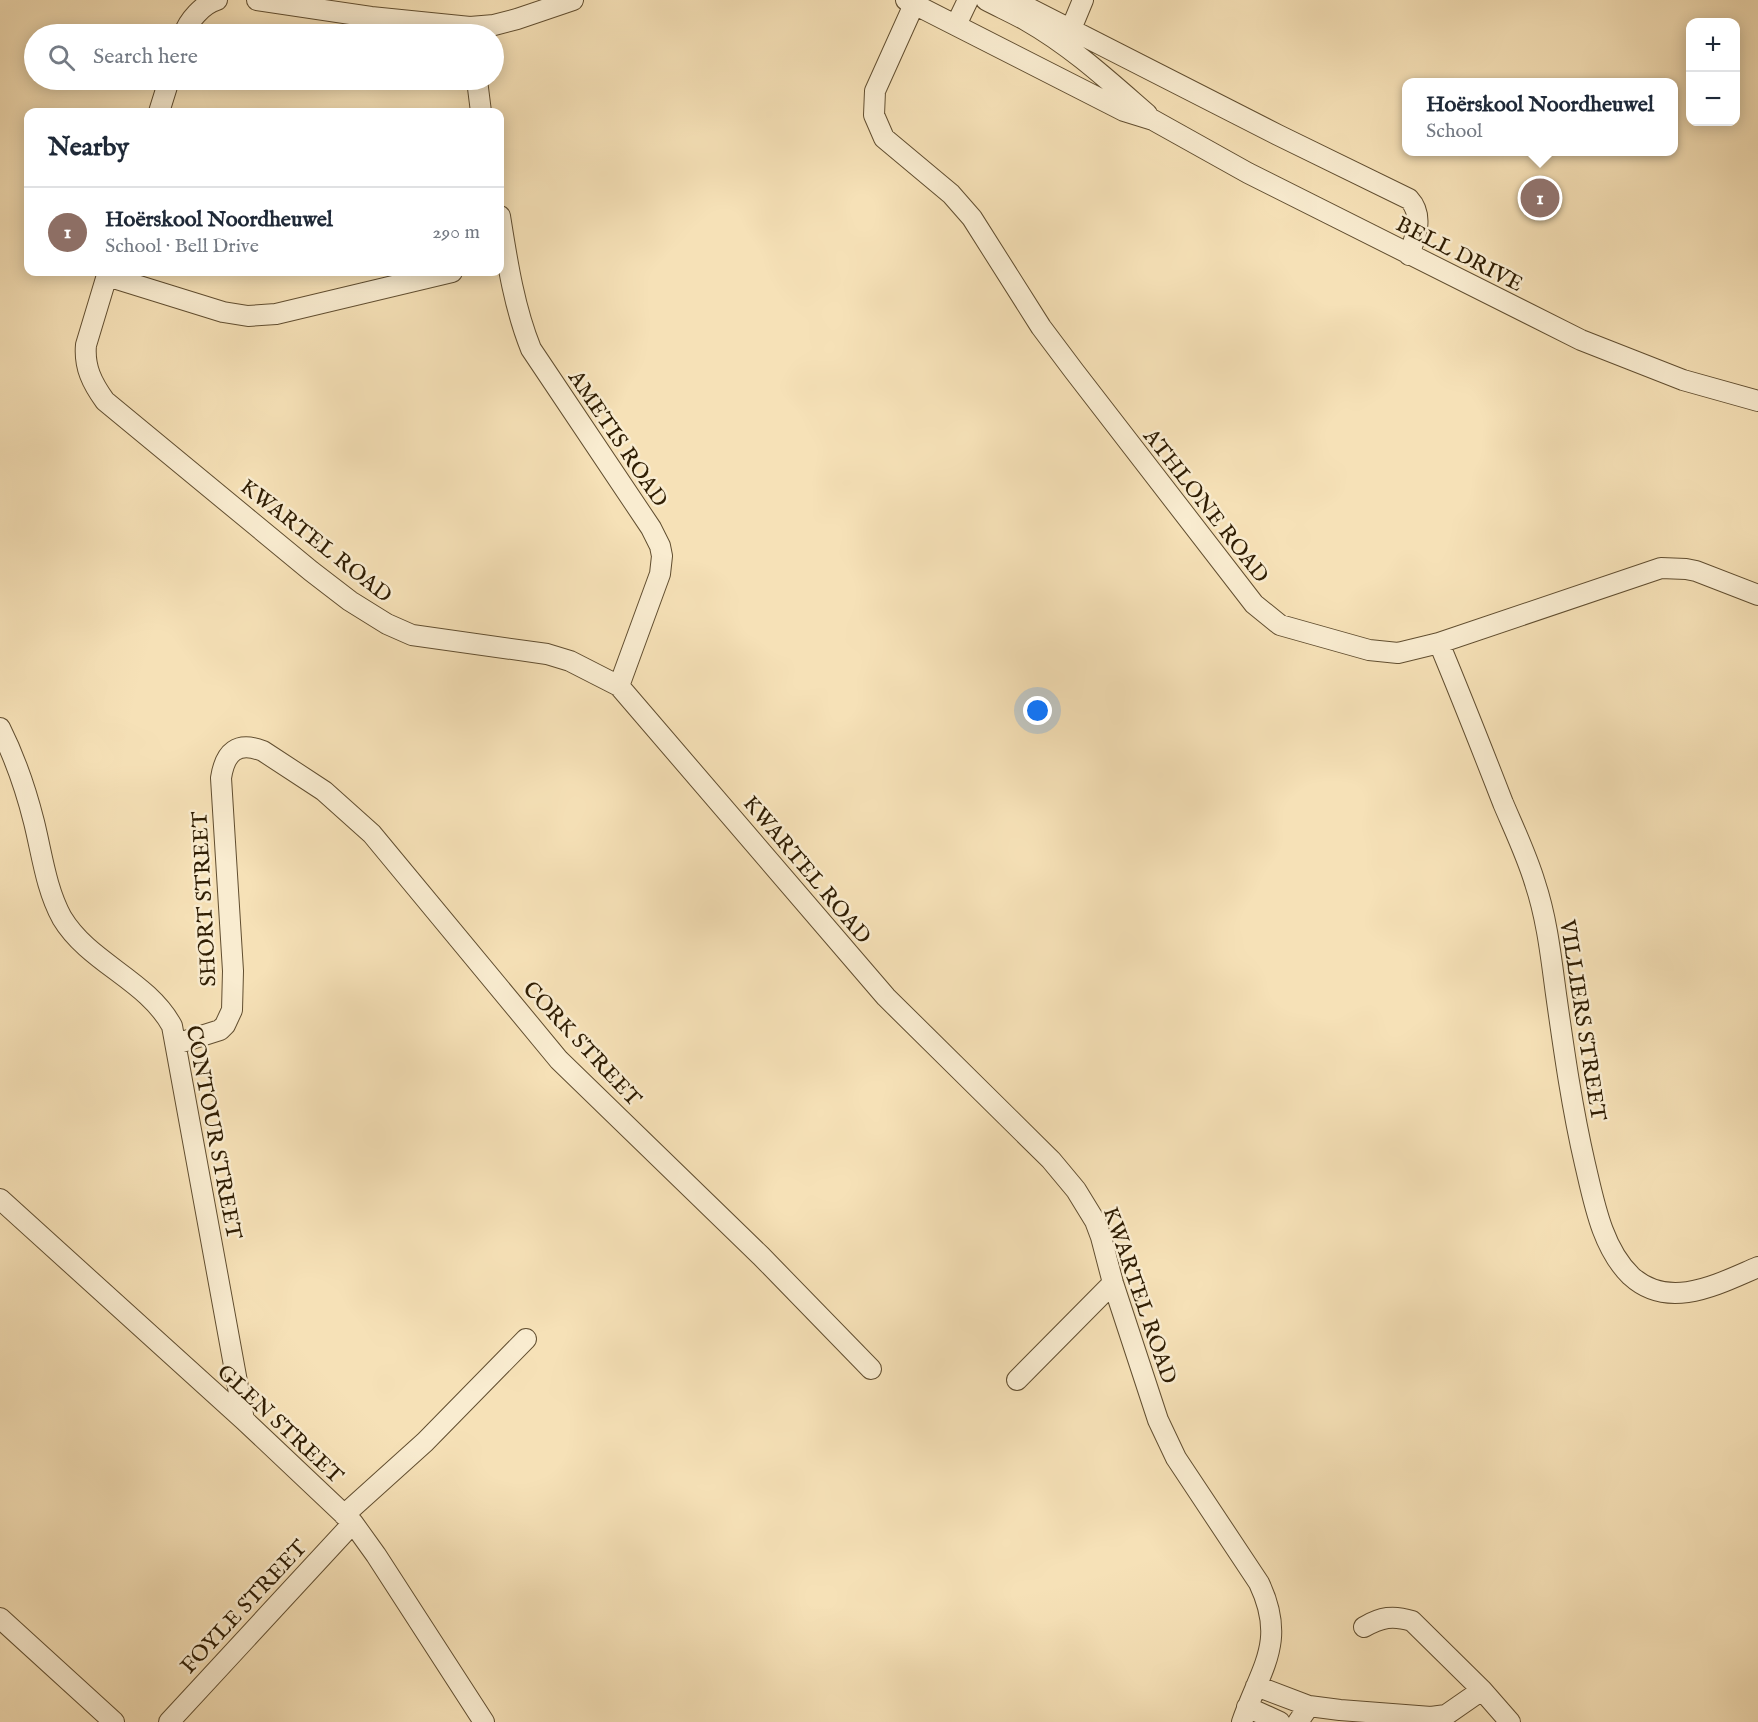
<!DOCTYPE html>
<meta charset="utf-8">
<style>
:root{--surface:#fff;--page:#f2f2f3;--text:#1f2937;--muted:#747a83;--line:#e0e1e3;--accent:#d93025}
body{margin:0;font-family:"IM FELL English",serif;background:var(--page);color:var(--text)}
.controls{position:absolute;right:18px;top:18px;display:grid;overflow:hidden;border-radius:12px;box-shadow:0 3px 15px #0003}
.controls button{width:54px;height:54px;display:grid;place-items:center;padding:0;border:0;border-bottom:2px solid var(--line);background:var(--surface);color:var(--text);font:30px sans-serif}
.you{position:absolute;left:1038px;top:711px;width:21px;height:21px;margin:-15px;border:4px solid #fff;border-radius:50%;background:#1a73e8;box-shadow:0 0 0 9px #1a73e833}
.badge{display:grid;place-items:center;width:39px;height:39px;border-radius:50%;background:var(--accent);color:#fff;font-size:20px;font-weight:700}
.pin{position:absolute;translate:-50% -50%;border:3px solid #fff;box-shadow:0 2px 6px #0006}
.popup{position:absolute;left:1402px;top:78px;width:276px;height:78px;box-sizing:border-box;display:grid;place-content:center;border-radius:12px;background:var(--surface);filter:drop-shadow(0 2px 4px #0005);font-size:20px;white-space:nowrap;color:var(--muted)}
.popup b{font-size:22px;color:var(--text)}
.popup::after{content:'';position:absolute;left:50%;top:100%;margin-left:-12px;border:12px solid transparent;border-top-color:var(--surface)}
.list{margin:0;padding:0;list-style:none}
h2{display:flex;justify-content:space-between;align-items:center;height:78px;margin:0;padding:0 24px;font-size:26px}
h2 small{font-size:20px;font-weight:400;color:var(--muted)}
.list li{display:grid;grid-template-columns:39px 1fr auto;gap:18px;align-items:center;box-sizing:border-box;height:90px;padding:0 24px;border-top:2px solid var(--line)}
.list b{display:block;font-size:22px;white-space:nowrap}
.list p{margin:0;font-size:20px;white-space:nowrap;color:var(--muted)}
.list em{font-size:20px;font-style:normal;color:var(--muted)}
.icon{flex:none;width:33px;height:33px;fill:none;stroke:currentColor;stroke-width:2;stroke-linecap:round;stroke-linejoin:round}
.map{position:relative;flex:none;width:1758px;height:1722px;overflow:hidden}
.search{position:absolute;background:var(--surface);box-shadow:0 3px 15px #0003;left:24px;top:24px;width:480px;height:66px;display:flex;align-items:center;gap:15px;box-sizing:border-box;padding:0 21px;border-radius:33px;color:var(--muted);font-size:22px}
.panel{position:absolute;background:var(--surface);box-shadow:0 3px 15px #0003;left:24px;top:108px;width:480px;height:168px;border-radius:12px}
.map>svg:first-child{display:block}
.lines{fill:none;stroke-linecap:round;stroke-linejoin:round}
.minor-casing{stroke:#614e30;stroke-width:22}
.minor{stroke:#f9ecd0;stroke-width:20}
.labels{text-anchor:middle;stroke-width:5;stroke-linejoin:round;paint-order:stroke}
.street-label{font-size:22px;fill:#2f1d03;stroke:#f9ecd0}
</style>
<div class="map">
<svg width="1758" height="1722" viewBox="0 0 1758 1722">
<rect width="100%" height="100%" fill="#f6e1b7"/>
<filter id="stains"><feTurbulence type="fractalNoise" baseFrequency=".00333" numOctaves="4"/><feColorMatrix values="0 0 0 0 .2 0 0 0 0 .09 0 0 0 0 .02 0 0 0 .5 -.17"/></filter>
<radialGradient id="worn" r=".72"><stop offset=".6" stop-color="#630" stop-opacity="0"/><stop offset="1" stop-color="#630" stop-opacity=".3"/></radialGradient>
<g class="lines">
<defs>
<path id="minor" d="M 257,0 L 371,17 L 470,27 L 494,25 L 517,19 L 573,0
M 906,0 L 1124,111 L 1153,120 L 1248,173 L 1581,340 L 1683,380 L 1758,401
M 916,0 L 875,91 L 874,115 L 884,138 L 951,194 L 972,218 L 1041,327 L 1074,371 L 1254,604 L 1280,625 L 1369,650 L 1398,653 L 1439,643 L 1661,568 L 1686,569 L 1696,571 L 1758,595
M 986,0 C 999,7 1013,13 1027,21 C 1071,46 1109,81 1147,114
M 1013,0 L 1278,135 L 1409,199 C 1424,215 1416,236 1409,255
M 956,25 L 968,0
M 1071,29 L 1083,0
M 184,34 C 188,21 203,4 217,0
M 477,80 L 481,112
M 159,112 L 169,80
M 500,216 C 507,260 514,307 531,349 L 651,528 L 660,546 L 662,556 L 660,574 L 619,686
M 108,272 L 86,345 C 84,367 92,383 105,401 L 311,571 L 350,601 L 387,624 L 412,635 L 547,654 L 570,661 L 619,686 L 886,997 L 1051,1160 L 1076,1190 L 1095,1221 L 1101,1237 L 1113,1283 L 1158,1420 L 1176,1458 L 1259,1583 C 1287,1642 1261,1667 1242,1722
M 107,276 L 223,312 L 248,316 L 276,314 L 452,272
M 1439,643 C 1461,696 1482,749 1503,803 C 1514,829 1527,856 1535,883 C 1547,919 1551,957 1556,994 C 1564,1051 1572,1108 1585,1164 C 1594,1202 1602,1248 1631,1276 C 1669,1311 1718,1284 1758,1267
M 0,728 C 15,758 26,790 34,822 C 42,854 46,889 62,918 C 89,963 147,980 172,1026 L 244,1420
M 176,1044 L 220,1030 L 225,1025 L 232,1010 L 233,971 L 221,778 C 225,752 237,741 263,751 L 324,791 L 372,834 L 559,1060 L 761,1256 L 871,1369
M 0,1199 L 244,1420 L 353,1523 L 376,1555 L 484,1722
M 1017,1380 L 1113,1283
M 344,1515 L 425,1442 L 526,1339
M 0,1618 L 114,1722
M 1364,1627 C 1381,1617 1393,1615 1412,1621 L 1482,1690 L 1510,1722
M 1256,1686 L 1309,1706 L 1340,1710 L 1431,1717 L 1446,1715 L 1482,1690
M 1247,1707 L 1280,1722
M 169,1722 L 353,1523
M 1298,1722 L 1309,1706"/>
</defs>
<use href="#minor" class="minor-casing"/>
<use href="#minor" class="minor"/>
</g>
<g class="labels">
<g class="street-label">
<text transform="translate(1460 253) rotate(27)" y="8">BELL DRIVE</text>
<text transform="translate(619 438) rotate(56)" y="8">AMETIS ROAD</text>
<text transform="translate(1207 505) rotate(52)" y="8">ATHLONE ROAD</text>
<text transform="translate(317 540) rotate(38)" y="8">KWARTEL ROAD</text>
<text transform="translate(808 869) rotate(50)" y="8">KWARTEL ROAD</text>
<text transform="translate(203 899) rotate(-93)" y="8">SHORT STREET</text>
<text transform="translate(1584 1020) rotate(81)" y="8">VILLIERS STREET</text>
<text transform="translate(583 1043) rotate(47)" y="8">CORK STREET</text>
<text transform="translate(215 1132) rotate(79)" y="8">CONTOUR STREET</text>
<text transform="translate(1141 1295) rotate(71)" y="8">KWARTEL ROAD</text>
<text transform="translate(281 1423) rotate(43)" y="8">GLEN STREET</text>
<text transform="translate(243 1606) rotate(-47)" y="8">FOYLE STREET</text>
</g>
</g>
<rect width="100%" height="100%" filter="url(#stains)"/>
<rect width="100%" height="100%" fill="url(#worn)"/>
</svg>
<div class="controls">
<button>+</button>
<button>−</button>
</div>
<div class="you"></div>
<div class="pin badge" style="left:1540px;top:198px;background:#8d6e63">1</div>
<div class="popup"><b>Hoërskool Noordheuwel</b>School</div>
<div class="search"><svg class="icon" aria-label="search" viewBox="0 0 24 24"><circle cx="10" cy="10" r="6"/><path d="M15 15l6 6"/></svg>Search here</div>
<section class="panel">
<h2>Nearby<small></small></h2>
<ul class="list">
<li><span class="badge" style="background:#8d6e63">1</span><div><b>Hoërskool Noordheuwel</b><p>School · Bell Drive</p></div><em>290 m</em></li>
</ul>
</section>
</div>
